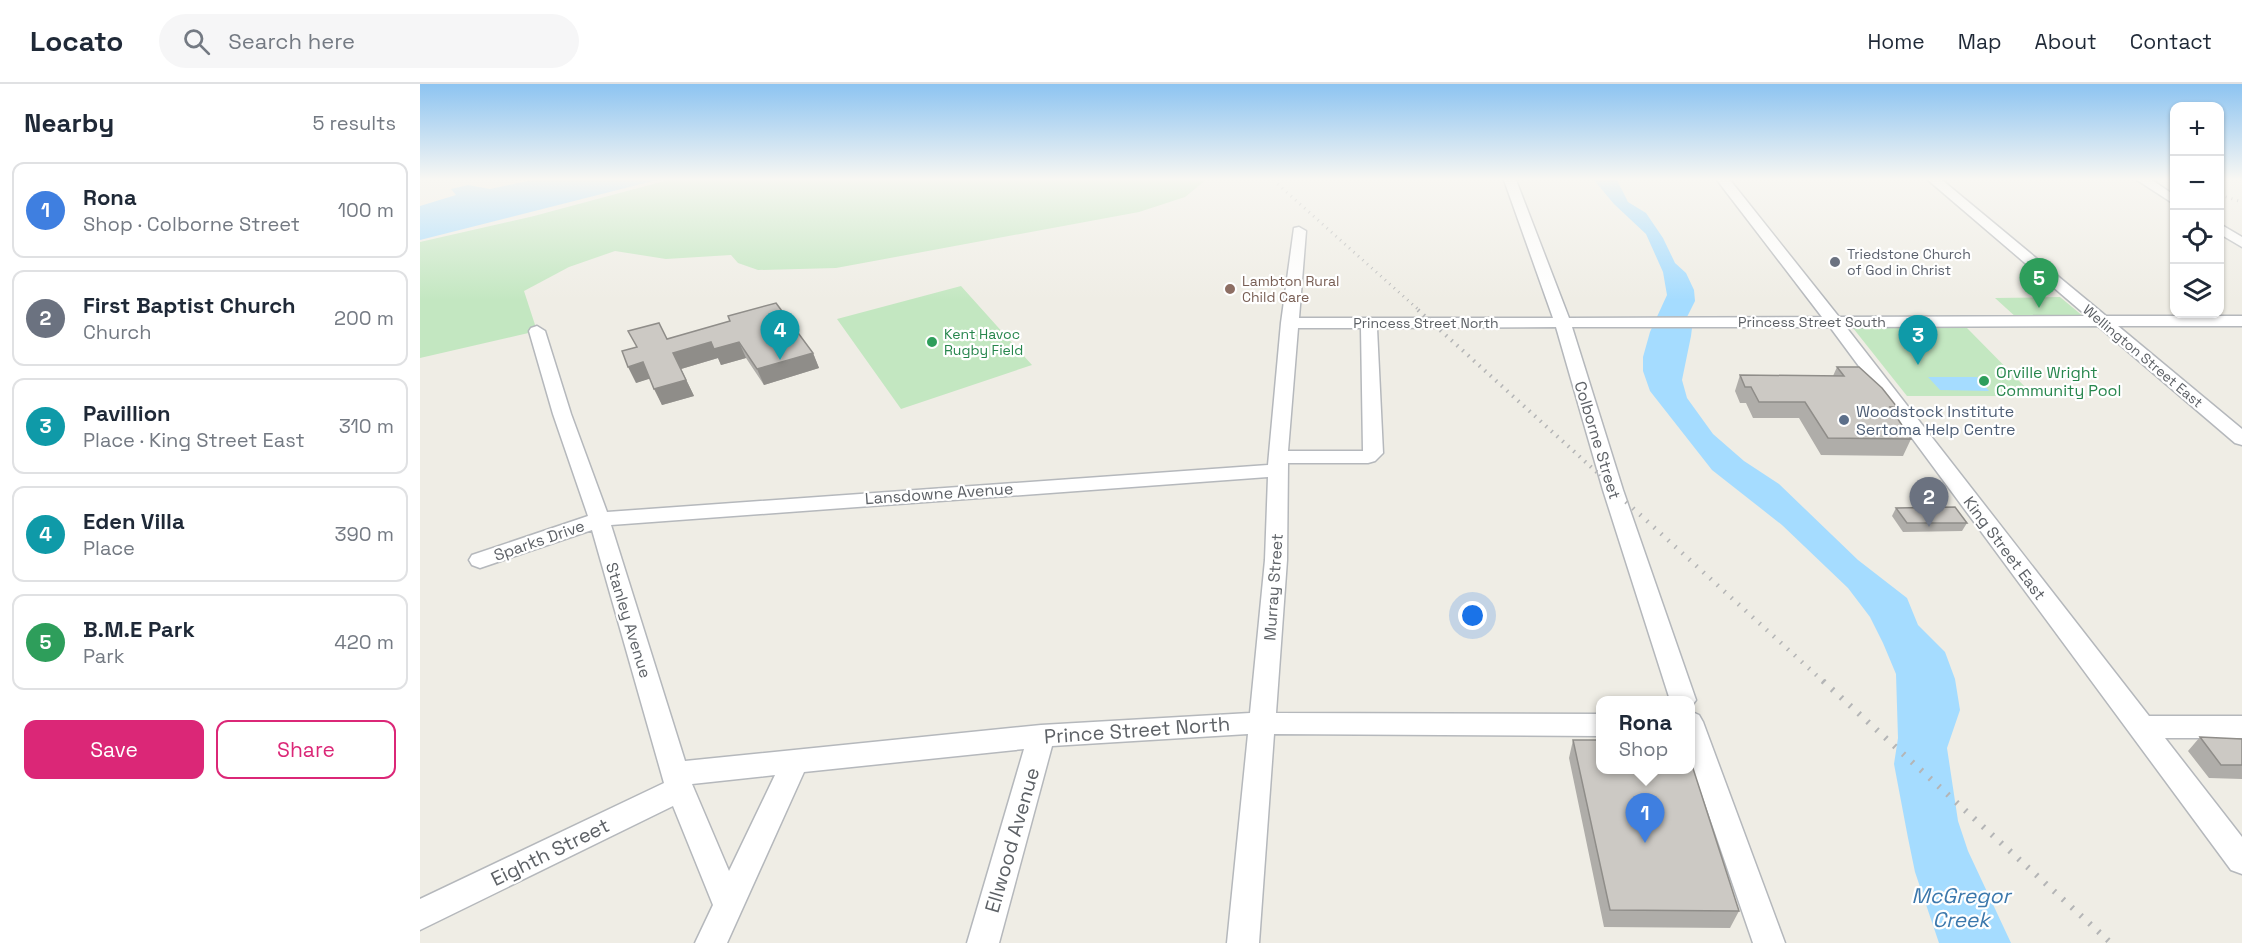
<!DOCTYPE html>
<meta charset="utf-8">
<style>
:root{--surface:#fff;--page:#f6f6f7;--text:#1f2937;--muted:#747a83;--line:#e0e1e3;--accent:#db2777}
body{margin:0;font-family:"Space Grotesk",sans-serif;background:var(--page);color:var(--text)}
.controls{position:absolute;right:18px;top:18px;display:grid;overflow:hidden;border-radius:12px;box-shadow:0 2px 4px #0004}
.controls button{width:54px;height:54px;display:grid;place-items:center;padding:0;border:0;border-bottom:2px solid var(--line);background:var(--surface);color:var(--text);font:30px sans-serif}
.you{position:absolute;left:1053px;top:532px;width:21px;height:21px;margin:-15px;border:4px solid #fff;border-radius:50%;background:#1a73e8;box-shadow:0 0 0 9px #1a73e833}
.badge{display:grid;place-items:center;width:39px;height:39px;border-radius:50%;background:var(--accent);color:#fff;font-size:20px;font-weight:700}
.pin{position:absolute;translate:-50% -50px;filter:drop-shadow(0 2px 3px #0008)}
.pin::after{content:'';position:absolute;top:32px;width:21px;height:18px;background:inherit;clip-path:polygon(0 0,100% 0,50% 100%)}
.popup{position:absolute;left:1176px;top:612px;width:99px;height:78px;box-sizing:border-box;display:grid;place-content:center;border-radius:12px;background:var(--surface);filter:drop-shadow(0 2px 4px #0005);font-size:20px;white-space:nowrap;color:var(--muted)}
.popup b{font-size:22px;color:var(--text)}
.popup::after{content:'';position:absolute;left:50%;top:100%;margin-left:-12px;border:12px solid transparent;border-top-color:var(--surface)}
.list{margin:0;padding:0;list-style:none}
h2{display:flex;justify-content:space-between;align-items:center;height:78px;margin:0;padding:0 24px;font-size:26px}
h2 small{font-size:20px;font-weight:400;color:var(--muted)}
.list li{display:grid;grid-template-columns:39px 1fr auto;gap:18px;align-items:center;box-sizing:border-box;height:96px;margin:0 12px 12px;padding:0 12px;border:2px solid var(--line);border-radius:12px}
.list b{display:block;font-size:22px;white-space:nowrap}
.list p{margin:0;font-size:20px;white-space:nowrap;color:var(--muted)}
.list em{font-size:20px;font-style:normal;color:var(--muted)}
.actions{display:flex;gap:12px;padding:18px 24px}
.actions a{flex:1;padding:14px 0;border:2px solid var(--accent);border-radius:12px;text-align:center;font-size:21px;color:var(--accent)}
.actions .main{background:var(--accent);color:#fff}
.icon{flex:none;width:33px;height:33px;fill:none;stroke:currentColor;stroke-width:2;stroke-linecap:round;stroke-linejoin:round}
.map{position:relative;flex:none;width:1822px;height:859px;overflow:hidden}
header{display:flex;align-items:center;gap:36px;box-sizing:border-box;height:84px;padding:0 30px;background:var(--surface);border-bottom:2px solid var(--line)}
header strong{font-size:28px}
nav{display:flex;gap:33px;margin-inline-start:auto;font-size:21px}
.search{width:420px;height:54px;background:var(--page);display:flex;align-items:center;gap:15px;box-sizing:border-box;padding:0 21px;border-radius:33px;color:var(--muted);font-size:22px}
main{display:flex}
aside{flex:1;background:var(--surface)}
.map>svg:first-child{display:block}
.green{fill:#c3e7c1}
.water{fill:#a5dcff}
.lines{fill:none;stroke-linecap:round;stroke-linejoin:round}
.minor-casing{stroke:#b5b8bc;stroke-width:3}
.minor{fill:#fff;fill-rule:evenodd}
.rail-far3{stroke:#b4b5b6;stroke-width:3;stroke-dasharray:1 5;stroke-linecap:butt}
.rail-far2{stroke:#b4b5b6;stroke-width:4;stroke-dasharray:1.5 6;stroke-linecap:butt}
.rail-far1{stroke:#b4b5b6;stroke-width:4.5;stroke-dasharray:1.5 8;stroke-linecap:butt}
.rail{stroke:#b4b5b6;stroke-width:6;stroke-dasharray:2 10;stroke-linecap:butt}
.wall{fill:#afada9}
.shaded-wall{fill:#8f8d89}
.building{fill:#ccc9c4;stroke:#8f8d89;stroke-width:1.5}
.worship-dot{fill:#6b7280;stroke:#fff;stroke-width:2}
.education-dot{fill:#8d6e63;stroke:#fff;stroke-width:2}
.leisure-dot{fill:#2e9e5b;stroke:#fff;stroke-width:2}
.service-dot{fill:#5c6f8a;stroke:#fff;stroke-width:2}
.labels{text-anchor:middle;stroke-width:4.5;stroke-linejoin:round;paint-order:stroke}
.far-worship-label{font-size:14px;fill:#5b616d;stroke:#fff;text-anchor:start}
.far-education-label{font-size:14px;fill:#785e54;stroke:#fff;text-anchor:start}
.far-street-label{font-size:14px;fill:#5d6166;stroke:#fff}
.far-leisure-label{font-size:14px;fill:#27864d;stroke:#fff;text-anchor:start}
.leisure-label{font-size:16px;fill:#27864d;stroke:#fff;text-anchor:start}
.service-label{font-size:16px;fill:#4e5e75;stroke:#fff;text-anchor:start}
.street-label{font-size:16px;fill:#5d6166;stroke:#fff}
.near-street-label{font-size:20px;fill:#5d6166;stroke:#fff}
.near-water-label{font-size:21px;font-style:italic;fill:#3c78ac;stroke:#fff}
</style>
<header>
<strong>Locato</strong>
<div class="search"><svg class="icon" aria-label="search" viewBox="0 0 24 24"><circle cx="10" cy="10" r="6"/><path d="M15 15l6 6"/></svg>Search here</div>
<nav><a>Home</a><a>Map</a><a>About</a><a>Contact</a></nav>
</header>
<main>
<aside>
<h2>Nearby<small>5 results</small></h2>
<ul class="list">
<li><span class="badge" style="background:#3f7fe0">1</span><div><b>Rona</b><p>Shop · Colborne Street</p></div><em>100 m</em></li>
<li><span class="badge" style="background:#6b7280">2</span><div><b>First Baptist Church</b><p>Church</p></div><em>200 m</em></li>
<li><span class="badge" style="background:#0f9aa8">3</span><div><b>Pavillion</b><p>Place · King Street East</p></div><em>310 m</em></li>
<li><span class="badge" style="background:#0f9aa8">4</span><div><b>Eden Villa</b><p>Place</p></div><em>390 m</em></li>
<li><span class="badge" style="background:#2e9e5b">5</span><div><b>B.M.E Park</b><p>Park</p></div><em>420 m</em></li>
</ul>
<div class="actions"><a class="main">Save</a><a>Share</a></div>
</aside>
<div class="map">
<svg width="1822" height="859" viewBox="0 0 1822 859">
<rect width="100%" height="100%" fill="#efede5"/>
<path class="green" d="M 248,96 L 786,96 L 765,113 L 719,128 L 416,184 L 338,186 L 318,179 L 311,171 L 246,175 L 195,167 L 149,183 L 104,207 L 117,247 L 0,274 L 0,158 L 114,132 Z
M 541,202 L 612,281 L 481,325 L 417,235 Z
M 1640,213 L 1664,233 L 1597,234 L 1575,214 Z
M 1433,244 L 1547,244 L 1614,312 L 1487,312 Z"/>
<path class="water" d="M 112,96 L 237,96 L 0,156 L 0,122 L 36,111 L 31,105 L 48,101 L 70,105 Z
M 1174,96 L 1197,96 L 1208,118 L 1226,129 L 1243,154 L 1255,179 L 1266,189 L 1274,206 L 1275,217 L 1267,233 L 1267,242 L 1272,244 L 1271,252 L 1262,296 L 1267,314 L 1293,350 L 1324,377 L 1359,400 L 1438,476 L 1487,514 L 1498,541 L 1525,568 L 1535,595 L 1540,626 L 1527,664 L 1538,737 L 1548,767 L 1591,859 L 1519,859 L 1495,788 L 1488,754 L 1474,680 L 1478,654 L 1476,590 L 1463,559 L 1450,533 L 1428,504 L 1362,441 L 1292,386 L 1230,307 L 1223,287 L 1223,273 L 1230,248 L 1247,211 L 1243,188 L 1226,150 L 1194,120 Z
M 1508,293 L 1557,293 L 1569,307 L 1520,306 Z"/>
<g class="lines">
<defs>
<path id="minor" d="M 1084,96 L 1096,96 L 1149,234 L 1402,233 L 1297,96 L 1310,96 L 1419,233 L 1667,232 L 1508,96 L 1522,96 L 1686,232 L 1822,232 L 1822,242 L 1698,242 L 1822,345 L 1822,361 L 1815,359 L 1678,242 L 1426,243 L 1729,632 L 1822,632 L 1822,654 L 1745,654 L 1822,753 L 1822,790 L 1811,786 L 1410,243 L 1152,243 L 1203,406 L 1276,616 L 1270,624 L 1270,616 L 1250,616 L 1183,406 L 1136,243 L 957,244 L 963,369 L 955,377 L 948,379 L 868,379 L 867,476 L 856,629 L 1180,630 L 1180,652 L 854,650 L 839,859 L 807,859 L 828,650 L 632,662 L 579,859 L 547,859 L 604,665 L 384,688 L 307,859 L 275,859 L 293,821 L 253,722 L 0,846 L 0,815 L 244,699 L 172,446 L 60,484 L 52,481 L 49,476 L 52,471 L 168,432 L 133,330 L 109,247 L 111,244 L 117,242 L 125,247 L 151,330 L 187,428 L 848,381 L 861,239 L 874,144 L 879,143 L 886,147 L 879,234 L 1133,234 ZM 878,244 L 941,244 L 943,367 L 868,367 ZM 848,393 L 845,476 L 830,629 L 621,641 L 265,677 L 191,441 ZM 355,691 L 309,787 L 272,700 Z
M 1717,96 L 1732,96 L 1754,111 L 1754,120 Z
M 1800,140 L 1822,153 L 1822,163 L 1800,150 Z
M 1270,627 L 1279,631 L 1283,638 L 1365,859 L 1333,859 L 1270,676 Z"/>
</defs>
<use href="#minor" class="minor-casing"/>
<use href="#minor" class="minor"/>
<path class="rail-far3" d="M 853,96 L 1000,227
M 1800,111 L 1822,118"/>
<path class="rail-far2" d="M 998,226 L 1181,392"/>
<path class="rail-far1" d="M 1180,390 L 1193,406 L 1405,599"/>
<path class="rail" d="M 1403,597 L 1691,859"/>
</g>
<path class="wall" d="M 310,237 L 393,269 L 399,284 L 344,301 L 326,274 L 301,281 L 298,274 L 261,285 L 274,312 L 242,321 L 230,294 L 216,299 L 247,255 Z
M 1417,283 L 1477,323 L 1474,330 L 1491,355 L 1483,372 L 1401,371 L 1379,334 L 1333,334 L 1326,319 L 1320,319 L 1315,307 L 1320,291 L 1413,292 Z
M 1476,424 L 1547,439 L 1542,447 L 1483,448 L 1472,432 Z
M 1780,653 L 1822,655 L 1822,695 L 1789,694 L 1768,667 Z
M 1153,656 L 1319,827 L 1310,844 L 1184,843 L 1149,674 Z"/>
<path class="shaded-wall" d="M 239,239 L 253,269 L 291,258 L 319,258 L 326,274 L 301,281 L 298,274 L 261,285 L 274,312 L 242,321 L 234,305 Z
M 393,269 L 399,284 L 344,301 L 337,285 Z
M 223,278 L 232,294 L 216,299 L 208,283 Z"/>
<path class="building" d="M 356,219 L 393,269 L 337,285 L 319,258 L 294,265 L 291,258 L 253,269 L 266,296 L 234,305 L 223,278 L 208,283 L 202,267 L 217,263 L 208,247 L 239,239 L 247,255 L 310,237 L 308,232 Z
M 1417,283 L 1439,283 L 1462,304 L 1477,323 L 1470,323 L 1491,355 L 1408,354 L 1385,318 L 1339,318 L 1331,303 L 1325,303 L 1320,291 L 1424,292 Z
M 1535,423 L 1547,439 L 1487,439 L 1476,424 Z
M 1780,653 L 1822,655 L 1822,681 L 1801,681 Z
M 1153,656 L 1180,656 L 1180,686 L 1270,686 L 1270,675 L 1319,827 L 1190,826 Z"/>
<linearGradient id="sky" x2="0" y2="1"><stop stop-color="#8dc4f1"/><stop offset="0.44" stop-color="#f8f7f3"/><stop offset="1" stop-color="#f8f7f3" stop-opacity="0"/></linearGradient>
<rect width="1822" height="216" fill="url(#sky)"/>
<circle class="worship-dot" cx="1415" cy="178" r="6"/>
<circle class="education-dot" cx="810" cy="205" r="6"/>
<g class="leisure-dot">
<circle cx="512" cy="258" r="6"/>
<circle cx="1564" cy="297" r="6"/>
</g>
<circle class="service-dot" cx="1424" cy="336" r="6"/>
<g class="labels">
<g class="far-worship-label">
<text x="1427" y="175">Triedstone Church<tspan x="1427" dy="16">of God in Christ</tspan></text>
</g>
<g class="far-education-label">
<text x="822" y="202">Lambton Rural<tspan x="822" dy="16">Child Care</tspan></text>
</g>
<g class="far-street-label">
<text x="1392" y="243">Princess Street South</text>
<text x="1006" y="244">Princess Street North</text>
<text transform="translate(1723 272) rotate(40)" y="5">Wellington Street East</text>
</g>
<g class="far-leisure-label">
<text x="524" y="255">Kent Havoc<tspan x="524" dy="16">Rugby Field</tspan></text>
</g>
<g class="leisure-label">
<text x="1576" y="294">Orville Wright<tspan x="1576" dy="18">Community Pool</tspan></text>
</g>
<g class="service-label">
<text x="1436" y="333">Woodstock Institute<tspan x="1436" dy="18">Sertoma Help Centre</tspan></text>
</g>
<g class="street-label">
<text transform="translate(1178 356) rotate(73)" y="6">Colborne Street</text>
<text transform="translate(519 409) rotate(-4)" y="6">Lansdowne Avenue</text>
<text transform="translate(119 456) rotate(-19)" y="6">Sparks Drive</text>
<text transform="translate(1585 464) rotate(53)" y="6">King Street East</text>
<text transform="translate(853 503) rotate(-86)" y="6">Murray Street</text>
<text transform="translate(209 536) rotate(73)" y="6">Stanley Avenue</text>
</g>
<g class="near-street-label">
<text transform="translate(717 646) rotate(-4)" y="7">Prince Street North</text>
<text transform="translate(592 756) rotate(-74)" y="7">Ellwood Avenue</text>
<text transform="translate(130 768) rotate(-26)" y="7">Eighth Street</text>
</g>
<g class="near-water-label">
<text x="1541" y="819">McGregor<tspan x="1541" dy="24">Creek</tspan></text>
</g>
</g>
</svg>
<div class="controls">
<button>+</button>
<button>−</button>
<button><svg class="icon" aria-label="locate" viewBox="0 0 24 24"><circle cx="12" cy="12" r="6"/><path d="M12 2v4M12 18v4M2 12h4M18 12h4"/></svg></button>
<button><svg class="icon" aria-label="layers" viewBox="0 0 24 24"><path d="M12 4l9 5-9 5-9-5zM3 14l9 5 9-5"/></svg></button>
</div>
<div class="you"></div>
<div class="pin badge" style="left:1225px;top:759px;background:#3f7fe0">1</div>
<div class="popup"><b>Rona</b>Shop</div>
<div class="pin badge" style="left:1509px;top:443px;background:#6b7280">2</div>
<div class="pin badge" style="left:1498px;top:281px;background:#0f9aa8">3</div>
<div class="pin badge" style="left:360px;top:276px;background:#0f9aa8">4</div>
<div class="pin badge" style="left:1619px;top:224px;background:#2e9e5b">5</div>
</div>
</main>
